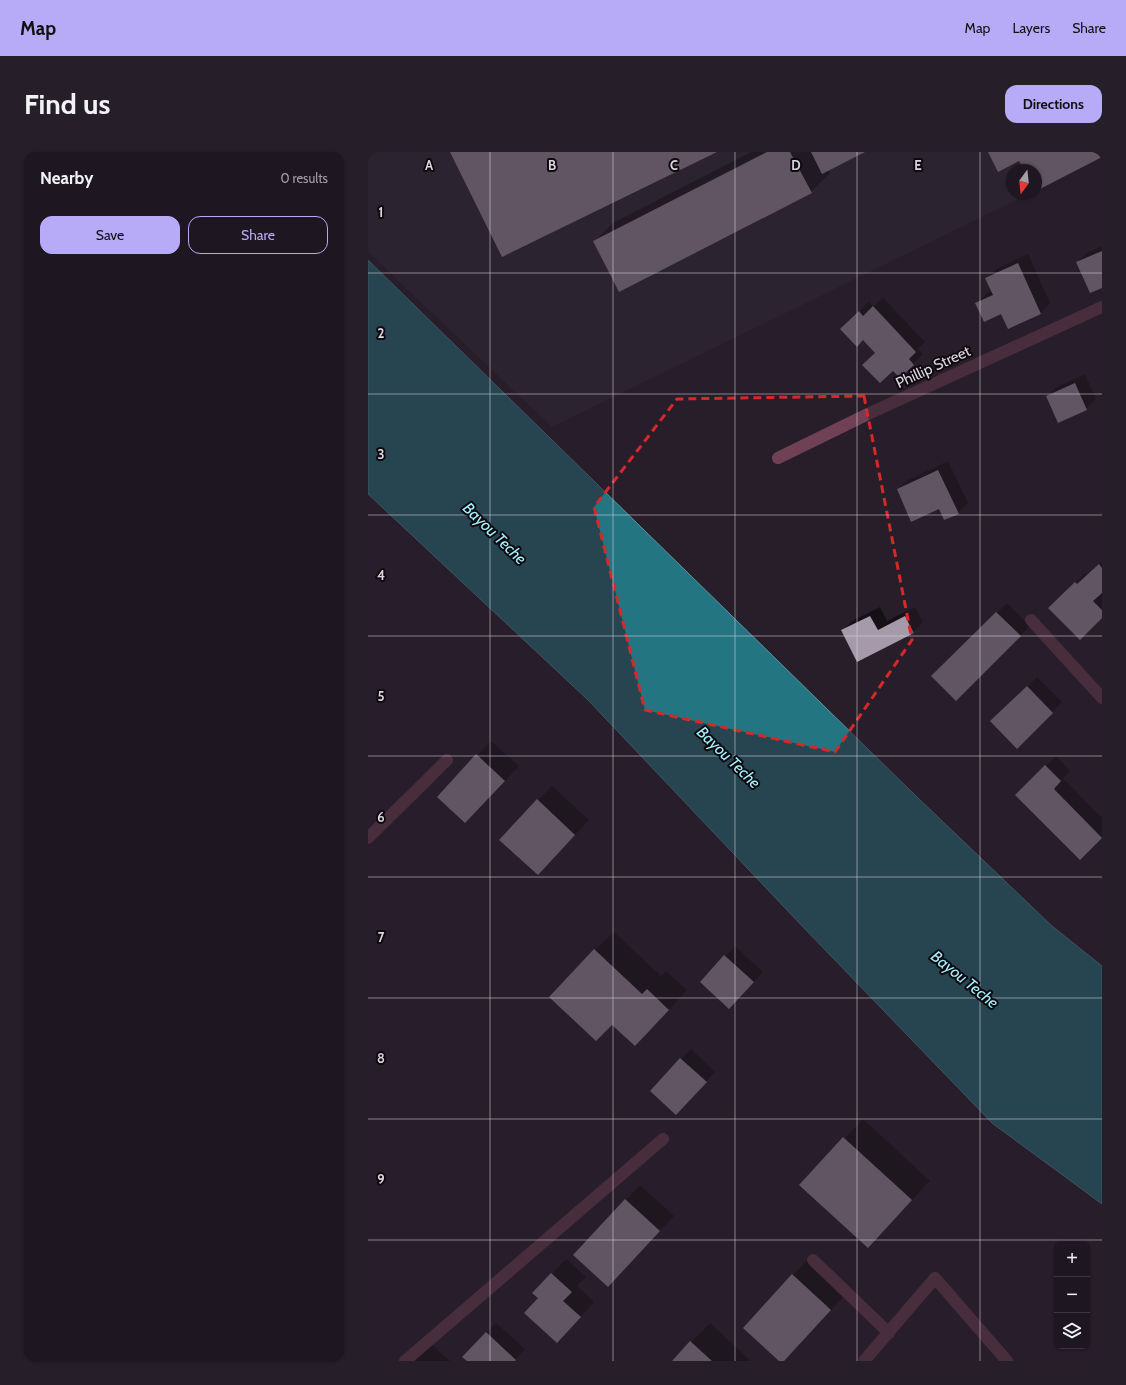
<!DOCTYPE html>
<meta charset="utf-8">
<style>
:root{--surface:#1e1620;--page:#261f29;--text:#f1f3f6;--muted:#a19fa5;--line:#3c353e;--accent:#b7abf8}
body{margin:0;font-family:Cabin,sans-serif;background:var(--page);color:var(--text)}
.controls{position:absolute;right:12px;bottom:12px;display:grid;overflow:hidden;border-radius:8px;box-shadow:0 1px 3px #0004}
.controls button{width:36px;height:36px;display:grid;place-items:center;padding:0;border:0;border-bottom:1px solid var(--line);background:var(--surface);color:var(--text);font:20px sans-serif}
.compass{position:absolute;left:638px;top:12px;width:36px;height:36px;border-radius:50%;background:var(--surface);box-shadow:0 1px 3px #0004;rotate:195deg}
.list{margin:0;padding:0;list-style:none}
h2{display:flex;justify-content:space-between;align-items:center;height:52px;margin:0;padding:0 16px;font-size:17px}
h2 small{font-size:13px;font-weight:400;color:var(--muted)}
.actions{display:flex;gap:8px;padding:12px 16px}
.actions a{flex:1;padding:9px 0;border:1px solid var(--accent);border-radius:12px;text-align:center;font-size:14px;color:var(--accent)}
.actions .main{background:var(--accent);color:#111}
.icon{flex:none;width:22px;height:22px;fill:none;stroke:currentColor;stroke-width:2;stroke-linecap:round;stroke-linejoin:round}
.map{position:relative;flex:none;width:734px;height:1209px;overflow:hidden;border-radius:12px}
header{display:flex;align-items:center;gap:24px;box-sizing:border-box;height:56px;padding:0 20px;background:var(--accent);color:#111}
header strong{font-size:19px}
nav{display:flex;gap:22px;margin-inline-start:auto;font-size:14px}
.intro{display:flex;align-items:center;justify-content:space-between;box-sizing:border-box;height:96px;padding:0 24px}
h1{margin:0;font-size:28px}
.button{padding:10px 18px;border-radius:12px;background:var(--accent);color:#111;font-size:14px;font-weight:700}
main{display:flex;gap:24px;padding:0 24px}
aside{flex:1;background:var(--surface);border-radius:12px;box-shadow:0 1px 3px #0004}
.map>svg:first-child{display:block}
.commercial{fill:#302a39}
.water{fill:#247582;stroke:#5b929e}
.shadow{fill:#0007}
.building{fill:#a699a9}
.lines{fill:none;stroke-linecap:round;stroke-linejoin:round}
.street{stroke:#704155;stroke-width:12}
.marked{fill:none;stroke:#d62828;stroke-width:3;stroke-dasharray:8 5;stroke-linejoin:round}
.grid{fill:none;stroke:#dcd6de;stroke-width:1;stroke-opacity:0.55}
.labels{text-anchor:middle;stroke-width:4;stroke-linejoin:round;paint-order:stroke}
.street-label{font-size:15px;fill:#dcd6de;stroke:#0e0a0f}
.water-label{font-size:16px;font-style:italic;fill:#a5f1fe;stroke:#0e0a0f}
.grid-label{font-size:13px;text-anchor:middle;font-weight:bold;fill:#dcd6de;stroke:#0e0a0f;stroke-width:4;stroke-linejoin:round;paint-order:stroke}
</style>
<header>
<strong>Map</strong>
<nav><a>Map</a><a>Layers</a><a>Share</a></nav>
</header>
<div class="intro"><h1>Find us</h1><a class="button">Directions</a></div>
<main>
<aside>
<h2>Nearby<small>0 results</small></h2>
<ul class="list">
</ul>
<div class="actions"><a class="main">Save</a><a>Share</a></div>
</aside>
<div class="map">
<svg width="734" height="1209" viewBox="0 0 734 1209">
<rect width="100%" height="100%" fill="#281e2a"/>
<path class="commercial" d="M 0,0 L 734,0 L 734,6 L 668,39 L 668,18 L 644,18 L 644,42 L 661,42 L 184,275 L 0,100 Z"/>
<path class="water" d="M 0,108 L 547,643 L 684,774 L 734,814 L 734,1052 L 624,971 L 436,776 L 220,548 L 0,342 Z"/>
<path class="shadow" d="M 383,0 L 495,0 L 460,18 L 462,21 L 443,40 L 226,90 L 245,71 Z
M 734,94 L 734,135 L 709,110 L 719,101 Z
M 660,102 L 682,151 L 672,161 L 634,161 L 609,151 L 618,142 L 624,139 L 618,126 L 628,117 Z
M 515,146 L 557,190 L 550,197 L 555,202 L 532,225 L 508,201 L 483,167 L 501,150 L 505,155 Z
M 717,222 L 728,247 L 718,257 L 679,245 L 689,235 Z
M 580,309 L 600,351 L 590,361 L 571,356 L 530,337 L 540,328 Z
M 734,410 L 734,465 L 682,456 L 717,421 L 719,423 Z
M 639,451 L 662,474 L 588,548 L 565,524 Z
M 512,455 L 519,469 L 547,455 L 555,470 L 545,480 L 474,479 L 484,469 Z
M 669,525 L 694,550 L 649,595 L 624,569 Z
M 123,589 L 151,614 L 112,656 L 70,645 Z
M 688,604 L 702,619 L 695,626 L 734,666 L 734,685 L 712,706 L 649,643 Z
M 184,634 L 221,668 L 184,707 L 170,648 Z
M 246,780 L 293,824 L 298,819 L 319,838 L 286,874 L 244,872 L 227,798 Z
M 367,794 L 395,820 L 371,846 L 357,804 Z
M 323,897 L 347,920 L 317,952 L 283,939 Z
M 495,967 L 562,1029 L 500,1095 L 433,1033 Z
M 272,1033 L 306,1064 L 240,1134 L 206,1103 Z
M 198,1107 L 218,1125 L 209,1134 L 226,1150 L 203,1175 L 166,1141 Z
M 439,1108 L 477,1143 L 428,1196 L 415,1209 L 413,1209 L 376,1176 Z
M 128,1171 L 157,1197 L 146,1209 L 101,1209 L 96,1205 Z
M 342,1171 L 383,1209 L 305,1209 Z
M 63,1192 L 82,1209 L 47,1209 Z"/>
<path class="building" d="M 82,0 L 349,0 L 134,105 Z
M 399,0 L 422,0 L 444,41 L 251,140 L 225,89 Z
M 443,0 L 497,0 L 454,22 Z
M 620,0 L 734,0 L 734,5 L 668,39 L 668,18 L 656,18 L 651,9 L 630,20 Z
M 734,99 L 734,136 L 722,141 L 708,110 Z
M 650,111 L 673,162 L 640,177 L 633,162 L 616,170 L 607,151 L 625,143 L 617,126 Z
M 505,154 L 548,200 L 541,207 L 546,213 L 532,226 L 525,219 L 512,231 L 494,213 L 507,201 L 495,188 L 489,195 L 472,177 L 491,159 L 495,164 Z
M 707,231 L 719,258 L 690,271 L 678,244 Z
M 570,318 L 591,362 L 576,368 L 571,357 L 543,370 L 529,337 Z
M 731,412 L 734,416 L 734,441 L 725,449 L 734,458 L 734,466 L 712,488 L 680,456 L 707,430 L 709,432 Z
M 628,460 L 653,484 L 588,549 L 563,524 Z
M 502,464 L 510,478 L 537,464 L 546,481 L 489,510 L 473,478 Z
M 659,534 L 685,561 L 649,597 L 622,569 Z
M 108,602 L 137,629 L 97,671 L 69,645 Z
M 677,613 L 693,629 L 686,637 L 734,686 L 712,708 L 647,643 Z
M 169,647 L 207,683 L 170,723 L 131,688 Z
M 226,797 L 274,842 L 279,837 L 301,858 L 267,894 L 244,873 L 228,889 L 181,845 Z
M 356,803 L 386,830 L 361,857 L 332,830 Z
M 312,906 L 339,930 L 308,963 L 282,939 Z
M 475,985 L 544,1048 L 500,1096 L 431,1033 Z
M 257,1047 L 292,1079 L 240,1135 L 205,1103 Z
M 183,1121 L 204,1140 L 195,1149 L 213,1165 L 189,1191 L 156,1161 L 170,1146 L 164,1141 Z
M 424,1122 L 463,1158 L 416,1209 L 411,1209 L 375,1176 Z
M 118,1180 L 148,1208 L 147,1209 L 99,1209 L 94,1205 Z
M 322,1189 L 344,1209 L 304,1209 Z"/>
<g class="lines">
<path class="street" d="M 410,306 L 502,261 L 734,155
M 663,468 L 734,546
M 0,686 L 79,608
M 445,1108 L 521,1181
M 37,1209 L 295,987
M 496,1209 L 567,1126 L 639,1209"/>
</g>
<path d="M0 0H734V1209H0ZM 496,244 L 544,488 L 467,600 L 277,558 L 226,355 L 309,247 Z" fill="#281e2a" fill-opacity=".55" fill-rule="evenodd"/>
<path class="marked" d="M 496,244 L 544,488 L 467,600 L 277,558 L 226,355 L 309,247 Z"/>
<path class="grid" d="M 122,0 L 122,1209M 245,0 L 245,1209M 367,0 L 367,1209M 489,0 L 489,1209M 612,0 L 612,1209M 0,121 L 734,121M 0,242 L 734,242M 0,363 L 734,363M 0,484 L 734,484M 0,604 L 734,604M 0,725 L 734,725M 0,846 L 734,846M 0,967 L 734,967M 0,1088 L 734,1088"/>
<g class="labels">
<g class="street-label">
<text transform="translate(565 215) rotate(-25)" y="5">Phillip Street</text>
</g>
<g class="water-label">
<text transform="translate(127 381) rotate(44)" y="6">Bayou Teche</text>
<text transform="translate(361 605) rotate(44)" y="6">Bayou Teche</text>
<text transform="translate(597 827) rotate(39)" y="6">Bayou Teche</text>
</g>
</g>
<g class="grid-label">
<text x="61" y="18">A</text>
<text x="184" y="18">B</text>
<text x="306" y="18">C</text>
<text x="428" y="18">D</text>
<text x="550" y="18">E</text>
<text x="13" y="65">1</text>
<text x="13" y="186">2</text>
<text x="13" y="307">3</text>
<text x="13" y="428">4</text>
<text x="13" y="549">5</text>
<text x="13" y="670">6</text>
<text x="13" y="790">7</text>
<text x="13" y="911">8</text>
<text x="13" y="1032">9</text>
</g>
</svg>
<div class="controls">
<button>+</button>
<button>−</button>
<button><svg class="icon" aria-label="layers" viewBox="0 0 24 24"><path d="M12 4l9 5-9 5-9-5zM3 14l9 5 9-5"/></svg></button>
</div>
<svg class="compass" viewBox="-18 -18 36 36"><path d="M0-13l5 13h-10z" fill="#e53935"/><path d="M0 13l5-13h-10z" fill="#a19fa5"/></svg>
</div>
</main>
